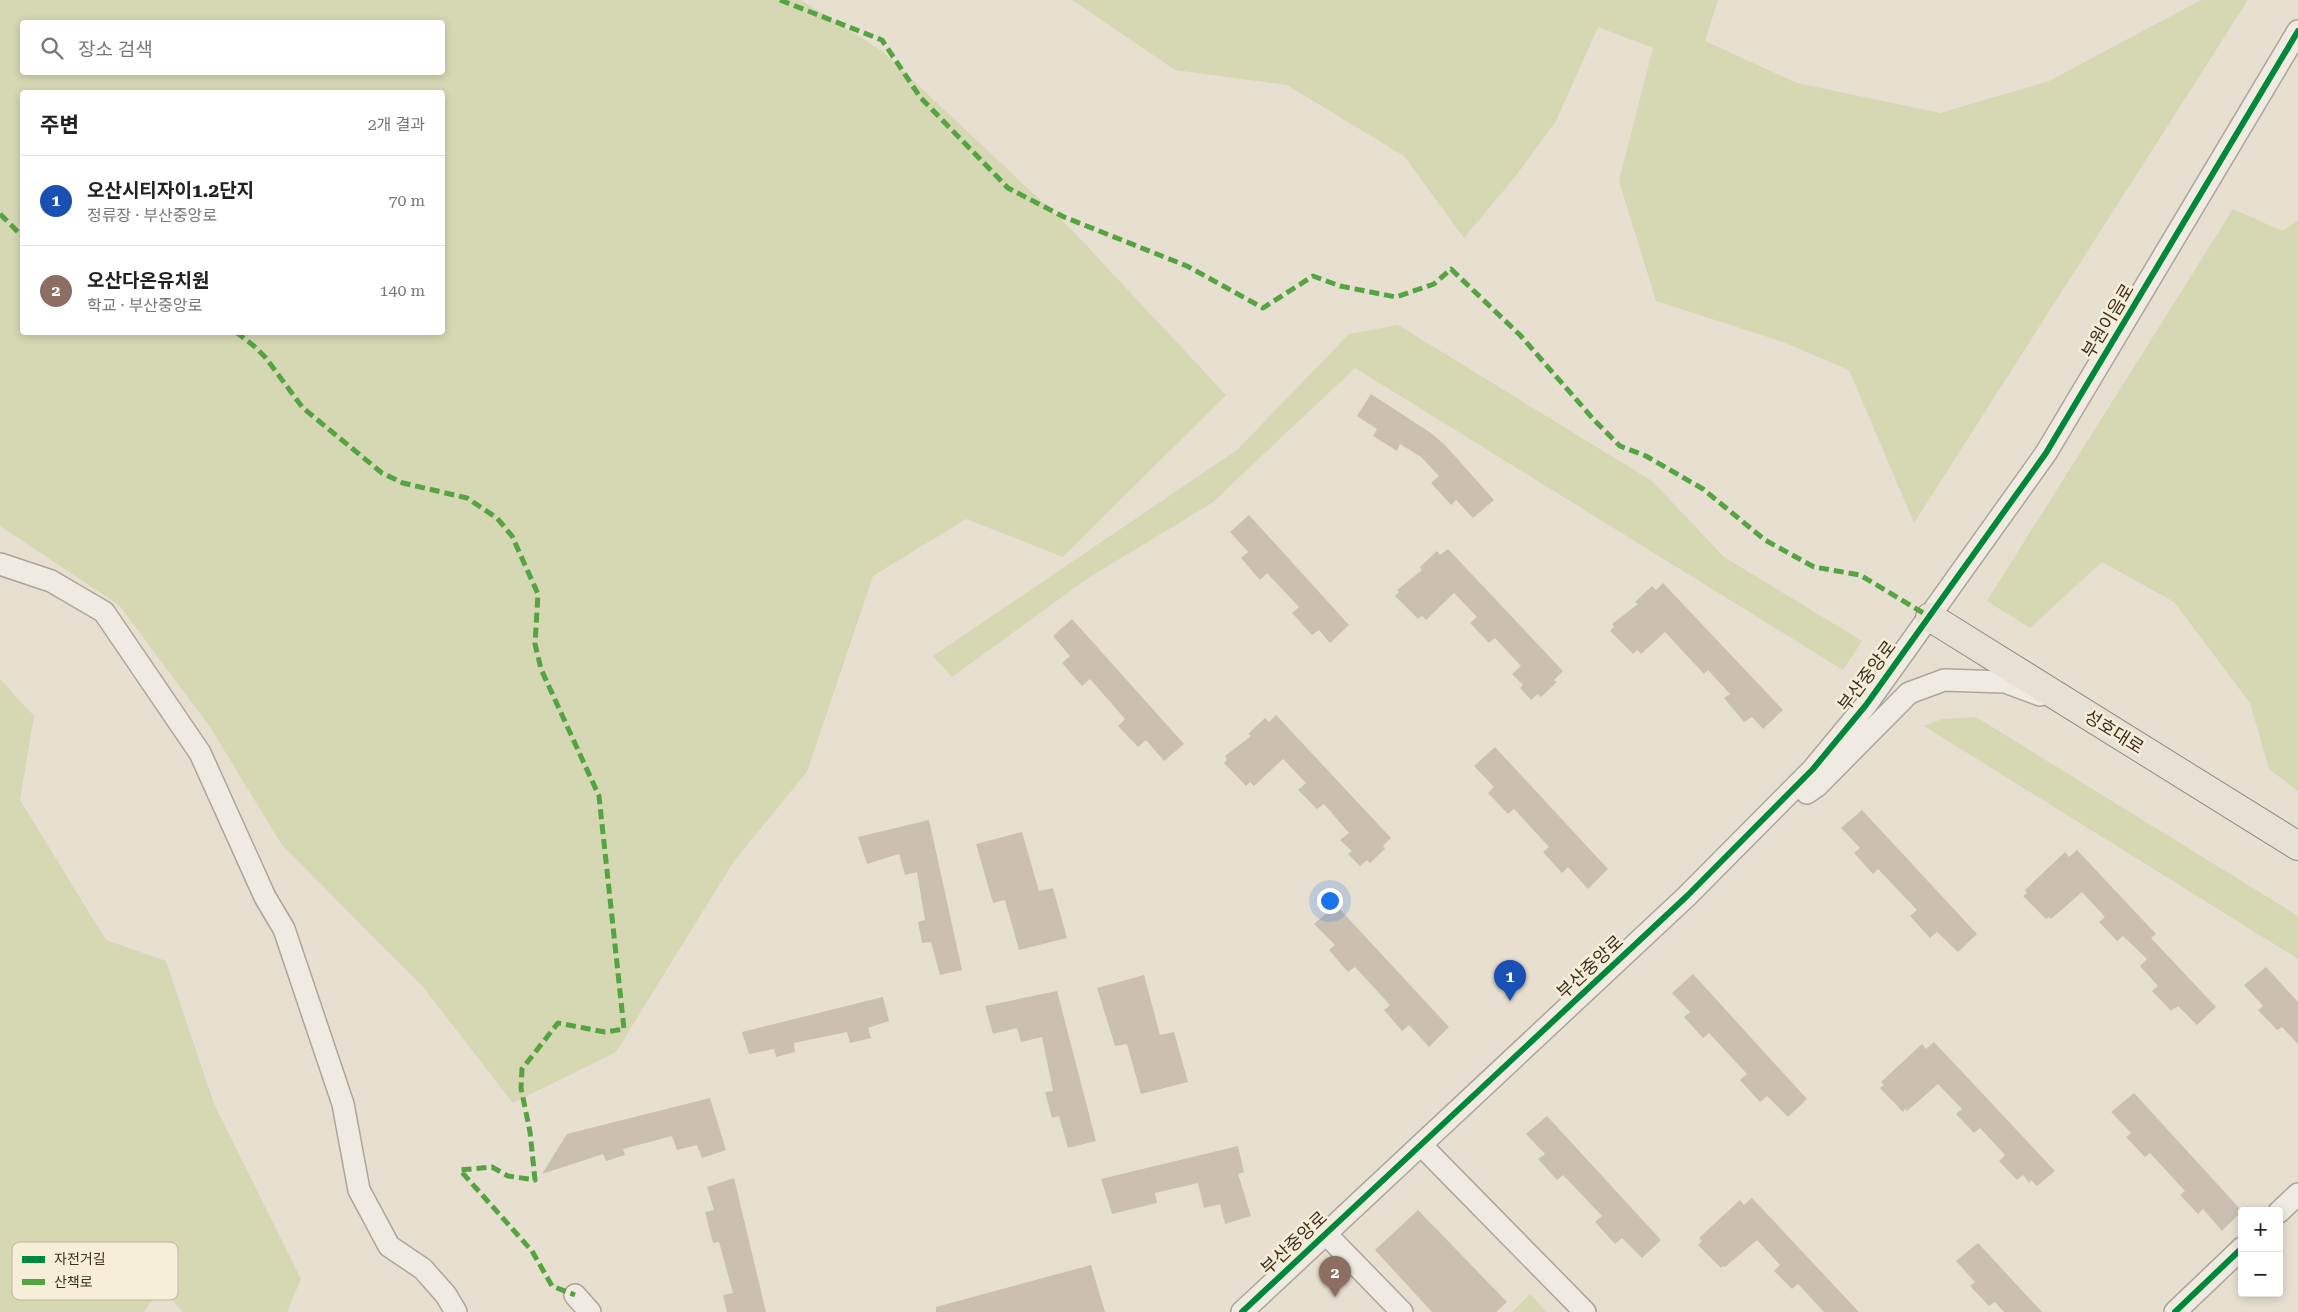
<!DOCTYPE html>
<html lang="ko">
<meta charset="utf-8">
<style>
:root{--surface:#fff;--page:#f2f2f2;--text:#222;--muted:#767676;--line:#e0e0e0;--accent:#7c3aed}
body{margin:0;font-family:"Roboto Serif","Noto Sans KR",serif;background:var(--page);color:var(--text)}
.controls{position:absolute;right:15px;bottom:15px;display:grid;overflow:hidden;border-radius:5px;box-shadow:0 2px 8px #0003}
.controls button{width:45px;height:45px;display:grid;place-items:center;padding:0;border:0;border-bottom:1px solid var(--line);background:var(--surface);color:var(--text);font:25px sans-serif}
.you{position:absolute;left:1329px;top:900px;width:18px;height:18px;margin:-12px;border:4px solid #fff;border-radius:50%;background:#1a73e8;box-shadow:0 0 0 8px #1a73e833}
.badge{display:grid;place-items:center;width:32px;height:32px;border-radius:50%;background:var(--accent);color:#fff;font-size:16px;font-weight:700}
.pin{position:absolute;translate:-50% -41px;filter:drop-shadow(0 1px 2px #0008)}
.pin::after{content:'';position:absolute;top:26px;width:18px;height:15px;background:inherit;clip-path:polygon(0 0,100% 0,50% 100%)}
.list{margin:0;padding:0;list-style:none}
h2{display:flex;justify-content:space-between;align-items:center;height:65px;margin:0;padding:0 20px;font-size:21px}
h2 small{font-size:16px;font-weight:400;color:var(--muted)}
.list li{display:grid;grid-template-columns:32px 1fr auto;gap:15px;align-items:center;box-sizing:border-box;height:90px;padding:0 20px;border-top:1px solid var(--line)}
.list b{display:block;font-size:19px;white-space:nowrap}
.list p{margin:0;font-size:16px;white-space:nowrap;color:var(--muted)}
.list em{font-size:16px;font-style:normal;color:var(--muted)}
.icon{flex:none;width:28px;height:28px;fill:none;stroke:currentColor;stroke-width:2;stroke-linecap:round;stroke-linejoin:round}
.map{position:relative;flex:none;width:2298px;height:1312px;overflow:hidden}
.search{position:absolute;background:var(--surface);box-shadow:0 2px 8px #0003;left:20px;top:20px;width:425px;height:55px;display:flex;align-items:center;gap:12px;box-sizing:border-box;padding:0 18px;border-radius:5px;color:var(--muted);font-size:19px}
.panel{position:absolute;background:var(--surface);box-shadow:0 2px 8px #0003;left:20px;top:90px;width:425px;height:245px;border-radius:5px}
.map>svg:first-child{display:block}
.green{fill:#d6d7b3;fill-rule:evenodd}
.building{fill:#cbbfb2}
.lines{fill:none;stroke-linecap:round;stroke-linejoin:round}
.minor-casing{stroke:#ada599;stroke-width:24}
.major-casing{stroke:#928b80;stroke-width:30}
.minor{stroke:#efebe3;stroke-width:21}
.major{stroke:#e6e1d4;stroke-width:28}
.quiet{stroke:#54a441;stroke-width:5;stroke-dasharray:10 5;stroke-linecap:butt}
.cycleway-casing{stroke:#f7eed8;stroke-width:9}
.cycleway{stroke:#00873e;stroke-width:6}
.labels{text-anchor:middle;stroke-width:5;stroke-linejoin:round;paint-order:stroke}
.street-label{font-size:18px;fill:#3d2e20;stroke:#f7eed8}
.key{fill:#f7eed8;stroke:#bfb4a1;stroke-width:1}
.key-label{font-size:14px;fill:#3d2e20}
</style>
<div class="map">
<svg width="2298" height="1312" viewBox="0 0 2298 1312">
<rect width="100%" height="100%" fill="#e7e0d1"/>
<path class="green" d="M 0,0 L 801,0 L 882,51 L 1071,229 L 1226,395 L 1063,557 L 966,519 L 873,576 L 807,772 L 734,861 L 616,1052 L 513,1103 L 423,987 L 282,845 L 210,727 L 119,605 L 0,526 ZM 22,22 L 442,22 L 442,72 L 22,72 ZM 22,92 L 442,92 L 442,332 L 22,332 Z
M 1072,0 L 1718,0 L 1705,41 L 1797,83 L 1940,113 L 2049,81 L 2201,0 L 2248,0 L 1914,523 L 1849,370 L 1783,342 L 1656,301 L 1619,181 L 1653,48 L 1598,27 L 1556,121 L 1515,177 L 1464,238 L 1404,156 L 1287,85 L 1175,70 Z
M 2233,209 L 2282,231 L 2298,221 L 2298,791 L 2269,769 L 2250,703 L 2174,602 L 2102,562 L 2030,628 L 1987,601 Z
M 1398,325 L 1652,481 L 1724,557 L 1862,641 L 1843,670 L 1355,368 L 1212,503 L 1088,578 L 952,677 L 933,656 L 1237,450 L 1349,334 Z
M 0,679 L 34,716 L 20,800 L 106,940 L 166,961 L 214,1104 L 301,1279 L 287,1312 L 183,1312 L 161,1288 L 144,1312 L 0,1312 Z
M 1976,717 L 2298,916 L 2298,959 L 1924,726 L 1942,719 Z
M 1530,1294 L 1546,1312 L 1512,1312 Z"/>
<path class="building" d="M 1371,394 L 1431,433 L 1445,445 L 1494,500 L 1473,518 L 1456,500 L 1451,505 L 1431,483 L 1439,476 L 1421,457 L 1400,444 L 1397,451 L 1373,436 L 1377,429 L 1357,416 Z
M 1249,515 L 1349,625 L 1330,643 L 1319,630 L 1312,635 L 1292,613 L 1299,607 L 1267,573 L 1260,580 L 1241,558 L 1248,552 L 1230,532 Z
M 1448,549 L 1563,671 L 1554,680 L 1557,682 L 1541,697 L 1538,694 L 1531,700 L 1520,688 L 1523,685 L 1512,674 L 1521,666 L 1495,638 L 1489,643 L 1470,623 L 1477,617 L 1454,593 L 1426,620 L 1422,616 L 1418,619 L 1395,596 L 1399,592 L 1397,590 L 1422,570 L 1420,567 L 1437,551 L 1440,555 Z
M 1663,583 L 1783,710 L 1763,729 L 1752,717 L 1744,722 L 1724,698 L 1730,694 L 1708,670 L 1704,674 L 1665,632 L 1641,654 L 1637,650 L 1633,654 L 1610,631 L 1614,627 L 1612,624 L 1638,604 L 1635,602 L 1652,586 L 1656,590 Z
M 1072,619 L 1184,744 L 1164,761 L 1146,740 L 1138,747 L 1118,726 L 1125,719 L 1090,679 L 1082,686 L 1062,663 L 1070,656 L 1053,636 Z
M 1276,715 L 1391,838 L 1383,846 L 1385,849 L 1370,863 L 1367,860 L 1360,866 L 1348,854 L 1352,851 L 1340,840 L 1349,833 L 1324,804 L 1317,809 L 1298,790 L 1306,783 L 1283,759 L 1254,786 L 1250,782 L 1246,786 L 1224,763 L 1227,759 L 1225,756 L 1251,736 L 1248,734 L 1265,718 L 1269,722 Z
M 1495,747 L 1608,869 L 1588,889 L 1568,867 L 1562,873 L 1543,852 L 1549,847 L 1514,809 L 1508,814 L 1488,793 L 1494,787 L 1474,766 Z
M 1862,810 L 1977,934 L 1958,952 L 1937,932 L 1930,938 L 1910,916 L 1917,910 L 1878,869 L 1873,874 L 1854,853 L 1860,848 L 1841,828 Z
M 929,820 L 962,970 L 940,975 L 931,942 L 922,943 L 918,922 L 925,920 L 917,872 L 905,875 L 899,854 L 867,864 L 858,837 Z
M 1022,832 L 1039,891 L 1053,888 L 1067,938 L 1019,950 L 1005,900 L 993,903 L 976,844 Z
M 2077,850 L 2156,934 L 2151,938 L 2216,1007 L 2197,1025 L 2178,1006 L 2171,1011 L 2152,991 L 2158,986 L 2140,966 L 2147,959 L 2123,936 L 2117,941 L 2099,922 L 2105,917 L 2082,892 L 2051,919 L 2049,917 L 2046,919 L 2023,896 L 2027,893 L 2025,890 L 2065,852 L 2069,857 Z
M 1336,905 L 1449,1027 L 1429,1047 L 1409,1025 L 1402,1031 L 1384,1010 L 1390,1005 L 1355,967 L 1348,972 L 1329,950 L 1335,945 L 1314,924 Z
M 2266,967 L 2298,1002 L 2298,1044 L 2282,1027 L 2277,1030 L 2258,1010 L 2263,1006 L 2244,985 Z
M 1693,974 L 1807,1099 L 1788,1117 L 1767,1096 L 1760,1102 L 1740,1080 L 1747,1074 L 1709,1033 L 1703,1038 L 1684,1017 L 1690,1012 L 1672,993 Z
M 1144,975 L 1160,1035 L 1174,1032 L 1188,1082 L 1141,1094 L 1127,1044 L 1115,1046 L 1097,988 Z
M 1057,991 L 1096,1141 L 1068,1148 L 1059,1116 L 1052,1118 L 1045,1092 L 1053,1091 L 1042,1037 L 1021,1042 L 1017,1028 L 993,1034 L 985,1006 Z
M 883,997 L 889,1021 L 868,1028 L 871,1038 L 850,1043 L 847,1032 L 794,1043 L 795,1052 L 776,1057 L 774,1049 L 749,1054 L 742,1032 Z
M 1934,1042 L 2055,1171 L 2037,1186 L 2031,1180 L 2029,1183 L 2023,1175 L 2017,1180 L 1999,1161 L 2005,1155 L 1980,1128 L 1974,1133 L 1956,1114 L 1962,1109 L 1938,1084 L 1907,1111 L 1905,1109 L 1903,1112 L 1880,1088 L 1884,1085 L 1881,1082 L 1922,1044 L 1926,1049 Z
M 2134,1093 L 2242,1211 L 2222,1231 L 2203,1209 L 2198,1214 L 2180,1195 L 2185,1191 L 2150,1153 L 2145,1157 L 2126,1137 L 2131,1133 L 2111,1112 Z
M 710,1098 L 726,1150 L 702,1158 L 697,1145 L 677,1150 L 672,1136 L 623,1149 L 625,1155 L 606,1161 L 603,1154 L 542,1174 L 567,1134 Z
M 1547,1116 L 1661,1240 L 1642,1258 L 1622,1238 L 1615,1244 L 1595,1222 L 1602,1216 L 1563,1175 L 1557,1180 L 1538,1159 L 1545,1154 L 1526,1134 Z
M 1238,1146 L 1244,1172 L 1238,1174 L 1251,1216 L 1225,1224 L 1220,1204 L 1204,1208 L 1198,1183 L 1155,1193 L 1157,1203 L 1112,1214 L 1101,1179 Z
M 734,1178 L 766,1312 L 727,1312 L 723,1295 L 733,1293 L 719,1242 L 713,1243 L 705,1212 L 714,1210 L 707,1187 Z
M 1752,1198 L 1859,1312 L 1824,1312 L 1798,1284 L 1792,1289 L 1774,1271 L 1780,1265 L 1757,1240 L 1725,1267 L 1723,1266 L 1721,1268 L 1698,1245 L 1702,1241 L 1699,1238 L 1740,1200 L 1744,1205 Z
M 1418,1210 L 1507,1302 L 1496,1312 L 1432,1312 L 1375,1250 Z
M 1978,1243 L 2042,1312 L 2004,1312 L 1995,1302 L 1989,1306 L 1970,1286 L 1975,1282 L 1956,1261 Z
M 1091,1265 L 1105,1312 L 936,1312 L 936,1307 Z"/>
<g class="lines">
<defs>
<path id="minor" d="M 0,564 L 51,581 L 104,612 L 200,753 L 265,897 L 284,929 L 343,1104 L 359,1190 L 389,1246 L 423,1269 L 446,1295 L 456,1312
M 1807,793 L 1817,786 L 1909,693 L 1944,680 L 2005,682 L 2040,695
M 1421,1145 L 1585,1312
M 2279,1212 L 2298,1194
M 1326,1234 L 1402,1312
M 575,1295 L 590,1312
M 1242,1312 L 1687,896 L 1813,769 L 1866,705 L 2046,453 L 2298,31
M 2175,1312 L 2242,1248"/>
<path id="major" d="M 1930,617 L 2298,846"/>
</defs>
<use href="#minor" class="minor-casing"/>
<use href="#major" class="major-casing"/>
<use href="#minor" class="minor"/>
<use href="#major" class="major"/>
<path class="quiet" d="M 780,0 L 882,40 L 920,97 L 1008,188 L 1064,217 L 1187,266 L 1263,308 L 1313,276 L 1340,286 L 1396,297 L 1434,284 L 1451,269 L 1520,335 L 1595,421 L 1620,446 L 1646,456 L 1703,489 L 1765,540 L 1814,567 L 1860,575 L 1930,617
M 0,214 L 22,236
M 236,332 L 254,346 L 265,357 L 303,408 L 382,473 L 403,483 L 467,498 L 497,518 L 512,536 L 538,594 L 535,644 L 541,669 L 599,796 L 624,1029 L 605,1032 L 558,1023 L 522,1069 L 521,1088 L 530,1132 L 535,1180 L 508,1176 L 492,1167 L 460,1170 L 532,1251 L 552,1286 L 575,1295"/>
<defs>
<path id="cycleway" d="M 1242,1312 L 1687,896 L 1813,769 L 1866,705 L 2046,453 L 2298,31
M 2175,1312 L 2242,1248"/>
</defs>
<use href="#cycleway" class="cycleway-casing"/>
<use href="#cycleway" class="cycleway"/>
</g>
<g class="labels">
<g class="street-label">
<text transform="translate(2108 321) rotate(-59)" y="6">부원이음로</text>
<text transform="translate(1867 676) rotate(-53)" y="6">부산중앙로</text>
<text transform="translate(2114 732) rotate(32)" y="6">성호대로</text>
<text transform="translate(1590 967) rotate(-43)" y="6">부산중앙로</text>
<text transform="translate(1294 1243) rotate(-43)" y="6">부산중앙로</text>
</g>
</g>
<rect x="12" y="1242" width="166" height="58" rx="8" class="key"/>
<rect x="22" y="1256" width="23" height="7" fill="#00873e"/>
<rect x="22" y="1279" width="23" height="6" fill="#54a441"/>
<g class="key-label">
<text x="54" y="1264">자전거길</text>
<text x="54" y="1287">산책로</text>
</g>
</svg>
<div class="controls">
<button>+</button>
<button>−</button>
</div>
<div class="you"></div>
<div class="pin badge" style="left:1510px;top:1001px;background:#1a4fb4">1</div>
<div class="pin badge" style="left:1335px;top:1297px;background:#8d6e63">2</div>
<div class="search"><svg class="icon" aria-label="search" viewBox="0 0 24 24"><circle cx="10" cy="10" r="6"/><path d="M15 15l6 6"/></svg>장소 검색</div>
<section class="panel">
<h2>주변<small>2개 결과</small></h2>
<ul class="list">
<li><span class="badge" style="background:#1a4fb4">1</span><div><b>오산시티자이1.2단지</b><p>정류장 · 부산중앙로</p></div><em>70 m</em></li>
<li><span class="badge" style="background:#8d6e63">2</span><div><b>오산다온유치원</b><p>학교 · 부산중앙로</p></div><em>140 m</em></li>
</ul>
</section>
</div>
